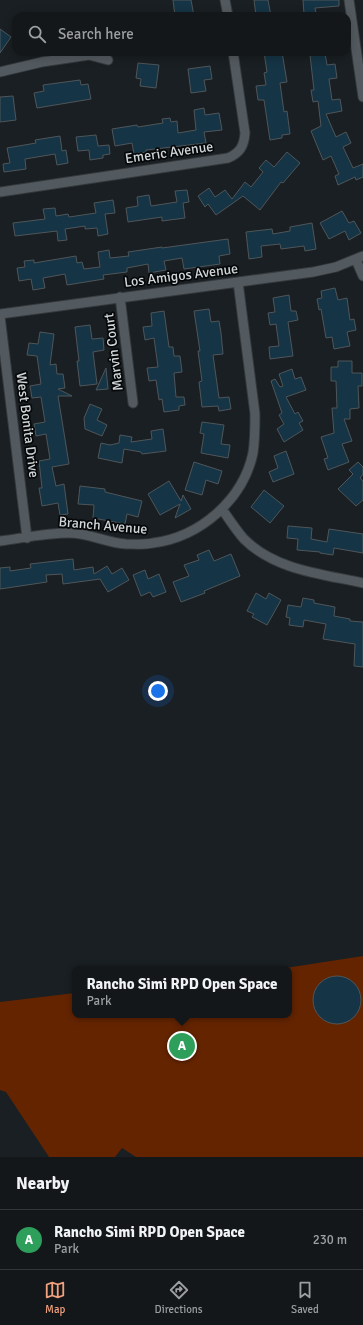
<!DOCTYPE html>
<style>
:root{--surface:#13171a;--page:#202427;--text:#f1f3f6;--muted:#9d9fa2;--line:#323639;--accent:#f1a17d}
body{margin:0;font-family:Signika,sans-serif;background:var(--page);color:var(--text)}
.you{position:absolute;left:158px;top:691px;width:14px;height:14px;margin:-10px;border:3px solid #fff;border-radius:50%;background:#1a73e8;box-shadow:0 0 0 6px #1a73e833}
.badge{display:grid;place-items:center;width:26px;height:26px;border-radius:50%;background:var(--accent);color:#fff;font-size:13px;font-weight:700}
.pin{position:absolute;translate:-50% -50%;border:2px solid #fff;box-shadow:0 1px 4px #0006}
.popup{position:absolute;left:72px;top:966px;width:220px;height:52px;box-sizing:border-box;display:grid;place-content:center;border-radius:8px;background:var(--surface);filter:drop-shadow(0 1px 3px #0005);font-size:13px;white-space:nowrap;color:var(--muted)}
.popup b{font-size:15px;color:var(--text)}
.popup::after{content:'';position:absolute;left:50%;top:100%;margin-left:-8px;border:8px solid transparent;border-top-color:var(--surface)}
.list{margin:0;padding:0;list-style:none}
h2{display:flex;justify-content:space-between;align-items:center;height:52px;margin:0;padding:0 16px;font-size:17px}
h2 small{font-size:13px;font-weight:400;color:var(--muted)}
.list li{display:grid;grid-template-columns:26px 1fr auto;gap:12px;align-items:center;box-sizing:border-box;height:60px;padding:0 16px;border-top:1px solid var(--line)}
.list b{display:block;font-size:15px;white-space:nowrap}
.list p{margin:0;font-size:13px;white-space:nowrap;color:var(--muted)}
.list em{font-size:13px;font-style:normal;color:var(--muted)}
.icon{flex:none;width:22px;height:22px;fill:none;stroke:currentColor;stroke-width:2;stroke-linecap:round;stroke-linejoin:round}
.map{position:relative;flex:none;width:363px;height:1157px;overflow:hidden}
.search{position:absolute;background:var(--surface);box-shadow:0 2px 10px #0003;left:12px;right:12px;top:12px;height:44px;display:flex;align-items:center;gap:10px;box-sizing:border-box;padding:0 14px;border-radius:12px;color:var(--muted);font-size:15px}
.sheet{height:112px;background:var(--surface)}
nav{display:flex;justify-content:space-around;align-items:center;box-sizing:border-box;height:56px;border-top:1px solid var(--line);background:var(--surface);font-size:11px;color:var(--muted)}
nav a{display:grid;justify-items:center;gap:2px}
nav .on{color:var(--accent)}
.map>svg:first-child{display:block}
.green{fill:#642400}
.building{fill:#153445;stroke:#4f565a}
.lines{fill:none;stroke-linecap:round;stroke-linejoin:round}
.minor-casing{stroke:#35393d;stroke-width:11}
.minor{stroke:#535a5f;stroke-width:9}
.labels{text-anchor:middle;stroke-width:3.5;stroke-linejoin:round;paint-order:stroke}
.street-label{font-size:14px;fill:#d1d6d8;stroke:#06080a}
</style>
<div class="map">
<svg width="363" height="1157" viewBox="0 0 363 1157">
<rect width="100%" height="100%" fill="#191f22"/>
<path class="green" d="M 363,956 L 363,1157 L 136,1157 L 122,1148 L 115,1157 L 49,1157 L 6,1092 L 0,1090 L 0,1002 L 75,993 L 75,1015 L 289,1015 L 289,969 L 279,969 Z"/>
<path class="building" d="M 173,0 L 191,0 L 194,16 L 175,16 Z
M 254,0 L 268,0 L 271,16 L 256,16 Z
M 303,0 L 339,0 L 339,6 L 315,8 L 316,13 L 304,14 Z
M 0,29 L 11,37 L 0,53 Z
M 264,52 L 282,52 L 287,82 L 280,83 L 284,112 L 287,111 L 290,134 L 282,135 L 282,138 L 270,140 L 264,100 L 258,100 L 256,86 L 266,85 L 264,73 L 267,72 Z
M 325,53 L 327,65 L 335,64 L 337,78 L 329,79 L 332,100 L 340,99 L 342,111 L 326,114 L 336,137 L 346,132 L 351,143 L 343,147 L 353,168 L 363,164 L 363,177 L 356,180 L 355,177 L 338,185 L 335,176 L 339,174 L 331,156 L 323,160 L 311,131 L 321,126 L 318,101 L 313,102 L 311,90 L 314,90 L 310,55 Z
M 138,63 L 159,65 L 156,88 L 140,86 L 141,79 L 136,78 Z
M 210,66 L 212,79 L 204,80 L 206,91 L 191,93 L 188,69 Z
M 80,80 L 81,85 L 88,84 L 91,99 L 37,108 L 34,93 L 44,91 L 43,85 Z
M 13,96 L 16,120 L 0,122 L 0,97 Z
M 204,108 L 205,115 L 219,113 L 222,130 L 204,132 L 206,143 L 146,150 L 146,152 L 134,154 L 132,143 L 115,146 L 112,129 L 137,125 L 138,127 L 163,123 L 162,119 L 170,118 L 171,122 L 177,121 L 178,133 L 196,130 L 194,110 Z
M 96,135 L 98,146 L 109,145 L 110,154 L 103,155 L 103,158 L 90,160 L 89,150 L 78,151 L 76,137 Z
M 60,136 L 62,151 L 66,150 L 68,163 L 57,165 L 55,154 L 25,159 L 26,169 L 4,172 L 3,164 L 10,163 L 7,148 L 36,143 L 35,140 Z
M 287,152 L 300,163 L 283,183 L 281,182 L 260,210 L 243,196 L 216,215 L 208,204 L 205,207 L 198,196 L 209,188 L 215,197 L 225,190 L 232,199 L 245,182 L 251,187 L 263,172 L 259,168 L 266,160 L 274,167 Z
M 187,190 L 189,202 L 183,203 L 185,218 L 162,221 L 162,217 L 128,222 L 126,208 L 138,206 L 137,197 L 149,195 L 151,206 L 177,202 L 175,191 Z
M 113,200 L 115,213 L 105,214 L 108,234 L 98,236 L 97,228 L 85,229 L 85,226 L 65,229 L 67,240 L 58,241 L 57,231 L 15,236 L 13,223 L 45,219 L 43,209 L 55,208 L 56,216 L 68,214 L 69,217 L 96,213 L 94,203 Z
M 342,211 L 349,223 L 354,221 L 361,233 L 349,240 L 345,231 L 329,239 L 320,223 Z
M 312,223 L 316,249 L 305,251 L 304,246 L 281,249 L 280,244 L 261,246 L 262,257 L 249,259 L 246,232 L 272,229 L 273,234 L 290,231 L 290,227 Z
M 228,239 L 230,254 L 219,256 L 220,264 L 184,269 L 182,258 L 164,261 L 166,270 L 149,273 L 148,264 L 127,268 L 127,272 L 103,275 L 104,279 L 67,285 L 65,274 L 43,278 L 45,288 L 33,290 L 31,279 L 19,281 L 17,268 L 25,267 L 24,261 L 34,260 L 34,263 L 76,256 L 77,263 L 82,262 L 84,269 L 100,267 L 98,252 L 109,250 L 110,258 L 129,256 L 128,252 L 162,247 L 162,248 Z
M 335,288 L 338,300 L 347,298 L 350,320 L 354,319 L 356,330 L 347,332 L 350,346 L 334,349 L 332,337 L 326,338 L 321,309 L 319,310 L 317,299 L 322,298 L 321,291 Z
M 289,295 L 291,311 L 296,311 L 298,320 L 288,322 L 293,356 L 270,359 L 269,347 L 279,346 L 276,324 L 270,325 L 268,313 L 275,312 L 273,298 Z
M 209,309 L 211,322 L 219,321 L 221,333 L 223,354 L 213,355 L 219,398 L 229,397 L 231,409 L 219,411 L 218,406 L 202,407 L 199,382 L 202,381 L 198,351 L 200,351 L 194,311 Z
M 164,311 L 169,347 L 173,347 L 174,356 L 180,356 L 182,372 L 174,373 L 176,397 L 184,397 L 185,405 L 179,406 L 179,410 L 164,412 L 162,399 L 159,400 L 156,380 L 149,381 L 147,368 L 158,367 L 154,338 L 145,340 L 143,327 L 152,326 L 151,313 Z
M 90,325 L 92,339 L 103,338 L 104,350 L 93,352 L 97,384 L 80,386 L 77,361 L 79,361 L 75,327 Z
M 40,332 L 54,334 L 50,365 L 56,364 L 57,374 L 63,374 L 65,388 L 58,389 L 72,396 L 58,396 L 69,464 L 52,467 L 56,486 L 64,484 L 68,514 L 60,515 L 58,503 L 42,506 L 39,488 L 42,488 L 39,461 L 50,459 L 46,434 L 36,436 L 34,424 L 45,422 L 41,397 L 32,398 L 30,386 L 41,384 L 37,356 L 27,355 L 29,343 L 38,344 Z
M 338,361 L 352,361 L 352,373 L 362,373 L 362,386 L 358,386 L 359,408 L 350,409 L 350,419 L 344,419 L 352,441 L 342,444 L 349,462 L 328,470 L 324,459 L 328,458 L 321,437 L 334,433 L 332,408 L 337,408 L 336,381 L 331,381 L 331,367 L 338,367 Z
M 106,368 L 108,389 L 96,390 Z
M 292,369 L 295,379 L 301,377 L 306,390 L 286,397 L 295,414 L 298,412 L 303,421 L 299,423 L 303,430 L 284,442 L 277,429 L 284,424 L 279,415 L 282,413 L 271,381 L 275,379 L 280,387 L 283,386 L 279,374 Z
M 90,404 L 102,409 L 97,420 L 107,425 L 102,436 L 85,429 L 84,418 Z
M 202,422 L 224,425 L 221,444 L 230,445 L 228,458 L 201,453 L 204,434 L 200,433 Z
M 163,429 L 166,451 L 142,454 L 141,452 L 124,449 L 122,463 L 98,458 L 101,443 L 110,445 L 119,443 L 120,435 L 132,437 L 131,442 L 152,439 L 151,431 Z
M 286,451 L 294,474 L 273,482 L 269,472 L 278,468 L 274,456 Z
M 194,462 L 222,471 L 218,484 L 206,480 L 202,495 L 185,490 Z
M 358,462 L 363,467 L 363,474 L 360,478 L 363,481 L 363,500 L 356,506 L 338,489 L 353,474 L 349,470 Z
M 169,481 L 181,501 L 183,495 L 191,509 L 175,518 L 180,504 L 160,515 L 148,494 Z
M 80,486 L 105,489 L 105,492 L 142,501 L 138,517 L 127,514 L 125,524 L 93,518 L 94,505 L 78,504 Z
M 264,490 L 284,506 L 270,523 L 251,507 Z
M 288,526 L 312,528 L 311,539 L 327,542 L 329,529 L 363,534 L 363,553 L 334,548 L 333,555 L 320,553 L 320,552 L 297,550 L 298,539 L 287,538 Z
M 209,550 L 214,561 L 231,554 L 240,576 L 204,591 L 205,593 L 181,602 L 173,582 L 189,576 L 184,565 L 199,560 L 197,555 Z
M 73,559 L 74,570 L 93,567 L 94,574 L 107,566 L 112,574 L 122,568 L 129,580 L 108,592 L 100,579 L 63,584 L 62,574 L 46,575 L 47,582 L 0,589 L 0,568 L 10,567 L 10,571 L 31,568 L 30,564 Z
M 145,570 L 148,579 L 159,574 L 166,592 L 153,597 L 150,592 L 141,596 L 133,575 Z
M 256,593 L 266,599 L 269,593 L 281,600 L 267,625 L 252,617 L 254,614 L 247,611 Z
M 303,598 L 314,600 L 314,603 L 335,607 L 334,616 L 350,619 L 350,621 L 363,622 L 363,667 L 354,666 L 355,644 L 323,639 L 326,624 L 304,620 L 303,627 L 289,625 L 290,618 L 286,617 L 288,605 L 301,607 Z
M313 1000a24 24 0 1 1 48 0a24 24 0 1 1-48 0Z"/>
<g class="lines">
<defs>
<path id="minor" d="M 225,0 L 228,16
M 349,0 L 363,97
M 0,72 L 42,62 L 89,55 L 108,60
M 0,192 L 228,158 C 240,153 244,146 245,133 L 233,52
M 356,260 L 363,276
M 120,297 L 133,403
M 0,314 L 313,272 L 336,267 L 363,256
M 0,316 L 27,538
M 222,509 C 229,519 236,530 244,539 C 275,570 322,574 363,583
M 0,541 C 23,538 46,533 69,533 C 89,533 107,543 126,544 C 135,544 144,545 153,543 C 200,537 243,500 253,453 C 255,440 255,428 255,414 L 238,282"/>
</defs>
<use href="#minor" class="minor-casing"/>
<use href="#minor" class="minor"/>
</g>
<g class="labels">
<g class="street-label">
<text transform="translate(169 152) rotate(-8)" y="5">Emeric Avenue</text>
<text transform="translate(181 275) rotate(-7)" y="5">Los Amigos Avenue</text>
<text transform="translate(113 352) rotate(-97)" y="5">Marvin Court</text>
<text transform="translate(28 425) rotate(83)" y="5">West Bonita Drive</text>
<text transform="translate(103 525) rotate(5)" y="5">Branch Avenue</text>
</g>
</g>
</svg>
<div class="you"></div>
<div class="pin badge" style="left:182px;top:1046px;background:#2e9e5b">A</div>
<div class="popup"><b>Rancho Simi RPD Open Space</b>Park</div>
<div class="search"><svg class="icon" aria-label="search" viewBox="0 0 24 24"><circle cx="10" cy="10" r="6"/><path d="M15 15l6 6"/></svg>Search here</div>
</div>
<section class="sheet">
<h2>Nearby<small></small></h2>
<ul class="list">
<li><span class="badge" style="background:#2e9e5b">A</span><div><b>Rancho Simi RPD Open Space</b><p>Park</p></div><em>230 m</em></li>
</ul>
</section>
<nav>
<a class="on"><svg class="icon" aria-label="map" viewBox="0 0 24 24"><path d="M3 6l6-2 6 2 6-2v14l-6 2-6-2-6 2zM9 4v14M15 6v14"/></svg>Map</a>
<a><svg class="icon" aria-label="directions" viewBox="0 0 24 24"><path d="M12 3l9 9-9 9-9-9zM9 14v-3h6M13 9l2 2-2 2"/></svg>Directions</a>
<a><svg class="icon" aria-label="saved" viewBox="0 0 24 24"><path d="M7 4h10v16l-5-4-5 4z"/></svg>Saved</a>
</nav>
